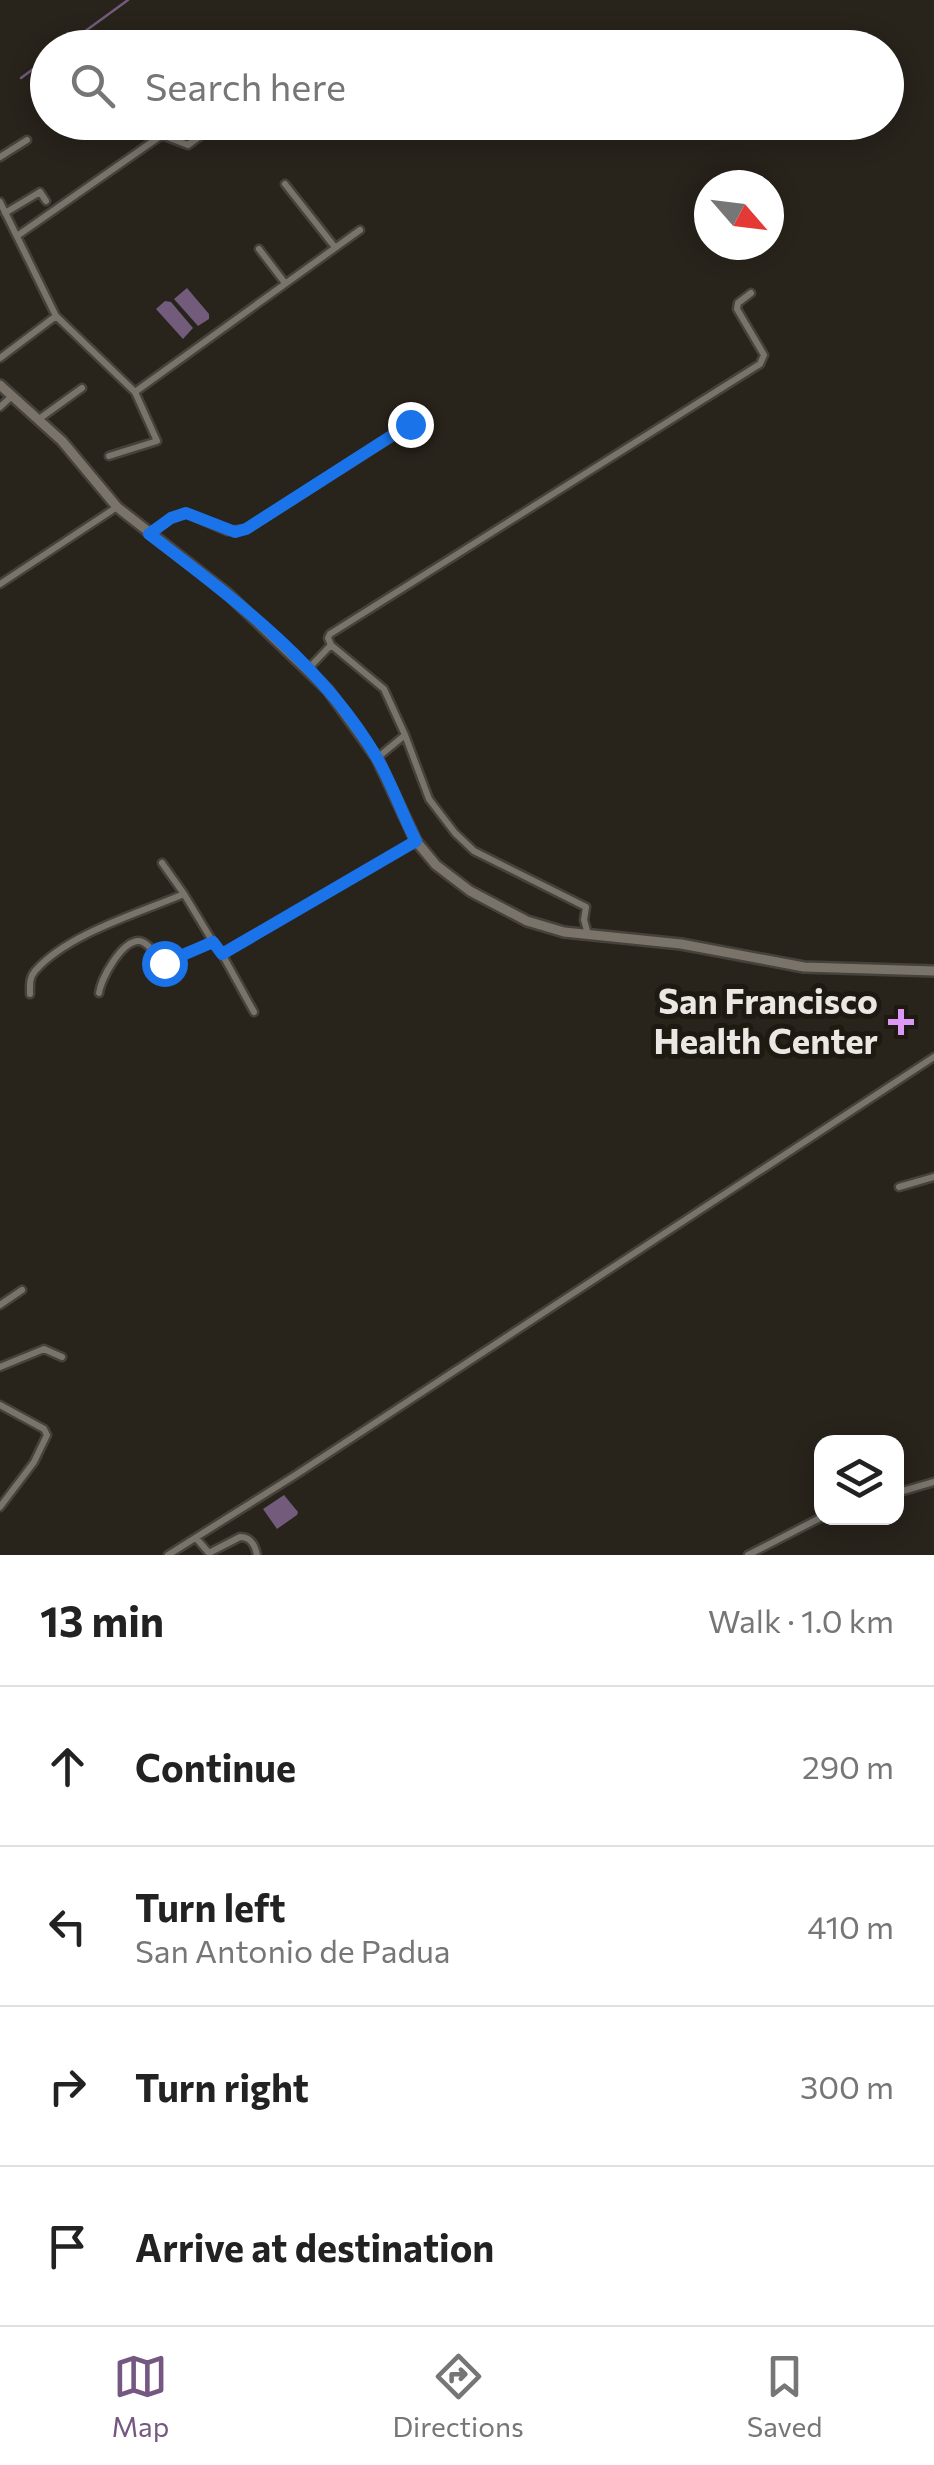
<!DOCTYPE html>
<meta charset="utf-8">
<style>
:root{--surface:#fff;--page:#f6f6f6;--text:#222;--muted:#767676;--line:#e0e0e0;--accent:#755881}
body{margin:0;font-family:Commissioner,sans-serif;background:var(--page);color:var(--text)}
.controls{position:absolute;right:30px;bottom:30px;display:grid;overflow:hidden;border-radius:20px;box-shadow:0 5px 25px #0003}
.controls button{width:90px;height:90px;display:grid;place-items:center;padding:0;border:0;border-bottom:2px solid var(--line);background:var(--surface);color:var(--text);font:50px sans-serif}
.compass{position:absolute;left:694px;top:170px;width:90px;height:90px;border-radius:50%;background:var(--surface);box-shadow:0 5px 25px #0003;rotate:118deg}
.stop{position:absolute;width:30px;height:30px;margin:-22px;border:8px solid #1a73e8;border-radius:50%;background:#fff}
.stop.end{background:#1a73e8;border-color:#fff;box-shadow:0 2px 10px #0008}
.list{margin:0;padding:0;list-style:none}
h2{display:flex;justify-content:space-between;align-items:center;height:130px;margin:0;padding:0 40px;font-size:42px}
h2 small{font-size:32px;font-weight:400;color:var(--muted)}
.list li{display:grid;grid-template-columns:65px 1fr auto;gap:30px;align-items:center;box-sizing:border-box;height:160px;padding:0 40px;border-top:2px solid var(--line)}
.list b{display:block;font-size:38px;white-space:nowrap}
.list p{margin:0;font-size:32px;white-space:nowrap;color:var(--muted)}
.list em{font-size:32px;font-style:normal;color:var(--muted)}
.icon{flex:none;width:55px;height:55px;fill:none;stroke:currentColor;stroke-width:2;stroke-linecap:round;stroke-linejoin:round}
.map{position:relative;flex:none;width:934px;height:1555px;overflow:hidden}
.search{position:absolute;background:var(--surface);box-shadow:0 5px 25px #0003;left:30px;right:30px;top:30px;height:110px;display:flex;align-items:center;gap:25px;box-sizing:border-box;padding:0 35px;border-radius:55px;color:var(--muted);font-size:38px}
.sheet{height:770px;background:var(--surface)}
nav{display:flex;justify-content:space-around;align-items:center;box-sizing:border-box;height:140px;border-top:2px solid var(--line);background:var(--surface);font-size:28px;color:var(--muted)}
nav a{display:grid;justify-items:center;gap:5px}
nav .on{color:var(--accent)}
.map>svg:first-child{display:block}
.water{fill:#725b7b}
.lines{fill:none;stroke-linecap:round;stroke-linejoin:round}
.stream{stroke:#725b7b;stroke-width:2.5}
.minor-casing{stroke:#45413b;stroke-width:11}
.tertiary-casing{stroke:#45413b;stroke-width:14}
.minor{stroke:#79736a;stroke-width:6}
.tertiary{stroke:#79736a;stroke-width:9}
.route{stroke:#1a73e8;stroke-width:12}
.poi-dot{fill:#db99f5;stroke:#1e1a12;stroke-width:4}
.labels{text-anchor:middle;stroke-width:10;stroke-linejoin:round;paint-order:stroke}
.poi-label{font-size:35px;font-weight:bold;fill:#ebe7e2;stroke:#1e1a12;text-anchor:end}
</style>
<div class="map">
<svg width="934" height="1555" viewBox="0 0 934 1555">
<rect width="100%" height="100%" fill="#28231b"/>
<path class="water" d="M 187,288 L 209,314 L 209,319 L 198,326 L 174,299 Z
M 165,301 L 171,302 L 193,328 L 183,339 L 156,309 Z
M 284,1495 L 298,1512 L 297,1515 L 277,1529 L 263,1509 Z"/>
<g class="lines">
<path class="stream" d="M 62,48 L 128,0
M 21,78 L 48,58"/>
<defs>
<path id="minor" d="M 0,157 L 27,140
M 285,184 L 334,246
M 0,202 L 56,316 L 0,358
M 5,213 L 40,192 L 46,201
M 17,236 L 162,135 L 188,145 L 219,122
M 259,249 L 285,283
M 56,316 L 135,392 L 360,230
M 0,407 L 12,396
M 39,419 L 82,388
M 109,456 L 157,441 L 135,392
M 150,534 L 171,518 L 186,513 L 227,531 L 247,529 L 410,425
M 0,584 L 117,507
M 331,645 L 328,638 L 330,634 L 760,364 L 764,355 L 737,309 L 738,303 L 751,293
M 308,669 L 331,645 L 384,689 L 405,735 L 377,758
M 405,735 L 429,799 L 455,833 L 474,851 L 586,907 L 584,920 L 588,934
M 162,863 L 184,894
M 222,954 L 254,1012
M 99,993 C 101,979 121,941 139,941 C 147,941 158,957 164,963 L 213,942 L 222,954 L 416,841
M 30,994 C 30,985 29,978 35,971 C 67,934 139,913 184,894 L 213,942
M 899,1187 L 934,1177
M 0,1305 L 22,1290
M 0,1367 L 44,1349 L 62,1357
M 0,1405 L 44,1429 L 47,1435 L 34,1462 L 0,1507
M 896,1493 L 934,1482
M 196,1538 L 209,1553 L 240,1537 C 251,1537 255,1545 257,1555
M 168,1555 L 297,1474 L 934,1057
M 748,1555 L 822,1517"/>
<path id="tertiary" d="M 0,385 L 62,441 L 117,507 L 228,594 L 328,690 L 377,758 L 416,841 L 436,865 L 470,891 L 527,921 L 564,932 L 681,944 L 804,967 L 934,971"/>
</defs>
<use href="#minor" class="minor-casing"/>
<use href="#tertiary" class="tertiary-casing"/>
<use href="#minor" class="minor"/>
<use href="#tertiary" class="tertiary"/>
</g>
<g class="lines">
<path class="route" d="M 164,963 L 213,942 L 222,954 L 416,841 C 402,814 392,784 377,758 C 323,665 233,598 149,534 L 171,518 L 186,513 L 235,532 L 246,529 L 410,424"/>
</g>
<path class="poi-dot" d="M896 1007h10v10h10v10h-10v10h-10v-10h-10v-10h10z"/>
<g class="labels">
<g class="poi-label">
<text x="878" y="1014">San Francisco<tspan x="878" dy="40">Health Center</tspan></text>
</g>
</g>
</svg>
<div class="controls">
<button><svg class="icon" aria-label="layers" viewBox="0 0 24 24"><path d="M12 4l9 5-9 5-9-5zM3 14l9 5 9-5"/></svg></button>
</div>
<svg class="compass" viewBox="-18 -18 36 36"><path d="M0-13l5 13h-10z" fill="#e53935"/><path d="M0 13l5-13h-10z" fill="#767676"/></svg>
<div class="stop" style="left:164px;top:963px"></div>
<div class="stop end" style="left:410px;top:424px"></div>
<div class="search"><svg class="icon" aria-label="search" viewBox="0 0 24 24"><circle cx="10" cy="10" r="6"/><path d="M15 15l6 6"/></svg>Search here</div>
</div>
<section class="sheet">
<h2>13 min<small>Walk · 1.0 km</small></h2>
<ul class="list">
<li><svg class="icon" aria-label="ahead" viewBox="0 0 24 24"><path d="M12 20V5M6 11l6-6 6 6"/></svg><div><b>Continue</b></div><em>290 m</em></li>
<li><svg class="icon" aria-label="left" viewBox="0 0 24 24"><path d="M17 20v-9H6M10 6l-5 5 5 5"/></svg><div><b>Turn left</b><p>San Antonio de Padua</p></div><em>410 m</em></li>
<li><svg class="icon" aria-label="right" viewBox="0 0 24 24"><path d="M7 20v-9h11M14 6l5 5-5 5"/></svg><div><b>Turn right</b></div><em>300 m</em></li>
<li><svg class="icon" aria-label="arrive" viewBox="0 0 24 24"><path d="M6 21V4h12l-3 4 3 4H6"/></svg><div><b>Arrive at destination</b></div></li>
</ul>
</section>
<nav>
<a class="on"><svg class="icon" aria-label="map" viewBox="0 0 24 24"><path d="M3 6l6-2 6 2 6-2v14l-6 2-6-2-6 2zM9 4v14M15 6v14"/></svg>Map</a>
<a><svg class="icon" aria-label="directions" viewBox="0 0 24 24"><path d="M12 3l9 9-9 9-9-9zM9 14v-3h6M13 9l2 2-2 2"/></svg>Directions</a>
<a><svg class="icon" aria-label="saved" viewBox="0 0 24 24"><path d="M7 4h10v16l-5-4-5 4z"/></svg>Saved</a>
</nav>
